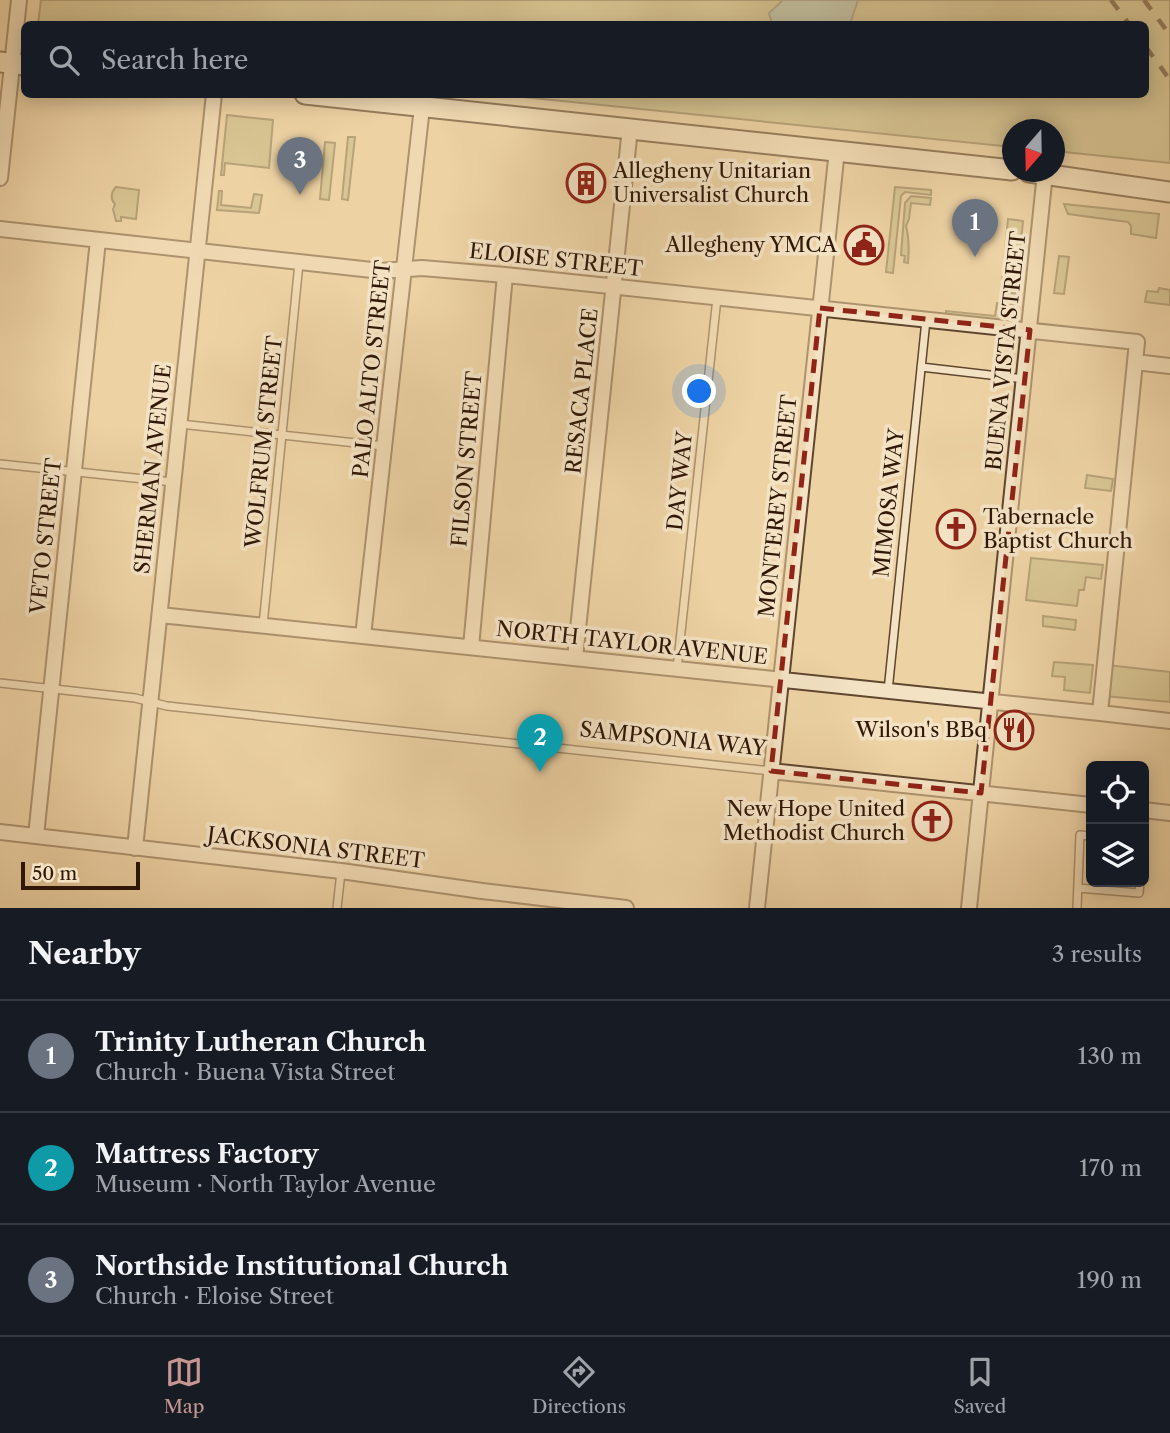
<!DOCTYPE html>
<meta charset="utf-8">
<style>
:root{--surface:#171b24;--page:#20242c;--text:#f1f3f6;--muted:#9ea1a6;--line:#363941;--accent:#c59692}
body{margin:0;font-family:"Libre Caslon Text",serif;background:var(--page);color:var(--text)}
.controls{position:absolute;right:21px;bottom:21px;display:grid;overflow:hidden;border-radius:10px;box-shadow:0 4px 18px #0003}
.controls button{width:63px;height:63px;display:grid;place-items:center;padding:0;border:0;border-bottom:2px solid var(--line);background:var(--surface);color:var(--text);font:35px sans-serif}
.compass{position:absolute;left:1002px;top:119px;width:63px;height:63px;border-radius:50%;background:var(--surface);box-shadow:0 4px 18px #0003;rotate:200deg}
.scale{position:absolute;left:21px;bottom:18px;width:119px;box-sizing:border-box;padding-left:7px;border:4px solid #301706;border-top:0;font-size:19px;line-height:24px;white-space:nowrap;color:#301706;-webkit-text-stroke:5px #f3e2c4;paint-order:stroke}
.you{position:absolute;left:700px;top:392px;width:24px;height:24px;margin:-18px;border:5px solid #fff;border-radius:50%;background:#1a73e8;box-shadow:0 0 0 10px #1a73e833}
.badge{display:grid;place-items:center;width:46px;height:46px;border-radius:50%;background:var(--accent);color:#fff;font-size:23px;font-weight:700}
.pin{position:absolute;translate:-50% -58px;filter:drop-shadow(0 2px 4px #0008)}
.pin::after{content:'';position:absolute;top:37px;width:24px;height:21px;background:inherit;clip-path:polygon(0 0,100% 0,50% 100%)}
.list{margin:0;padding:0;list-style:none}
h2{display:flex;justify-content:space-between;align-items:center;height:91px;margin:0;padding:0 28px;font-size:30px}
h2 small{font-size:23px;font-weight:400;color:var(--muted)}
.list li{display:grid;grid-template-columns:46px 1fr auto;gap:21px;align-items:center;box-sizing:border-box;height:112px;padding:0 28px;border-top:2px solid var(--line)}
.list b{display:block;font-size:26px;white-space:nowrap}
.list p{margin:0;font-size:23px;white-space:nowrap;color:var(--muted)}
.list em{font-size:23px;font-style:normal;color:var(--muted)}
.icon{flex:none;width:38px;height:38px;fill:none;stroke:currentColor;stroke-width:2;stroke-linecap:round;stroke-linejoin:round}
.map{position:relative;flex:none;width:1170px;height:908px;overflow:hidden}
.search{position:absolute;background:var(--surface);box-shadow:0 4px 18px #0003;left:21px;right:21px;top:21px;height:77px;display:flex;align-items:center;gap:18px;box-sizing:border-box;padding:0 24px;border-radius:10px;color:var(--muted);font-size:26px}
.sheet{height:427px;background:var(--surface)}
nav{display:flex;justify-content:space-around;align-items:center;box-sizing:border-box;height:98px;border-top:2px solid var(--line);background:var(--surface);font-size:19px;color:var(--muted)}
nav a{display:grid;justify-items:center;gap:4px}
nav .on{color:var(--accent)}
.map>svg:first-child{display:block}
.green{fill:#c0b980;stroke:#786843;stroke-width:2}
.water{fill:#99b7ab;stroke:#6f7769;stroke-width:2}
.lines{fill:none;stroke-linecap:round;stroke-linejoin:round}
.lane-casing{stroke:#5f462e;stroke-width:10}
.street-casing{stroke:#5f462e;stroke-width:18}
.secondary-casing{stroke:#301706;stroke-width:23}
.lane{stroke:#f3e2c4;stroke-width:7}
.street{stroke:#f3e2c4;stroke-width:14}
.secondary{stroke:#f3e2c4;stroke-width:19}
.rail{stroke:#301706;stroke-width:4.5;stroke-dasharray:12 12;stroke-linecap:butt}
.marked{fill:none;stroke:#8f2418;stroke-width:5;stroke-dasharray:14 9;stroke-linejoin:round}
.labels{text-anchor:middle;stroke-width:7;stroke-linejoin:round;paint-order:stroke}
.poi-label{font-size:21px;fill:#301706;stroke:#f3e2c4;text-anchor:end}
.street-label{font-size:21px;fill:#301706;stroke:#f3e2c4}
</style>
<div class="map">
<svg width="1170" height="908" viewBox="0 0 1170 908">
<rect width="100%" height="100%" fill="#edd2a4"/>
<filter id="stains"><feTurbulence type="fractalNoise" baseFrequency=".00286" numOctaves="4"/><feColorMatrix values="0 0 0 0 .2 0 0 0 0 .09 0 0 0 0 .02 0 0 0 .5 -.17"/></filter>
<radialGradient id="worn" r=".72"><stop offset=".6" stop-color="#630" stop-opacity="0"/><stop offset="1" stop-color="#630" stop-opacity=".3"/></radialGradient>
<path class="green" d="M 41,0 L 1170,0 L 1170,163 L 1055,151 L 1054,130 L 1012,130 L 1012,147 L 504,95 L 1146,94 L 1146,24 L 38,24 Z
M 227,115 L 273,120 L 269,168 L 225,163 L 224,175 L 221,175 Z
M 348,137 L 355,137 L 348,200 L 342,199 Z
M 325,142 L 335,143 L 329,200 L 320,199 Z
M 116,187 L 139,190 L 136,219 L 121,217 L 121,221 L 116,221 L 113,209 L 115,204 C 110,199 111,192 116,187 Z
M 895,187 L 931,190 L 931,195 L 905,192 L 901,196 L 893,273 L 886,272 Z
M 219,191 L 222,191 L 221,205 L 251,208 L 254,194 L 262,195 L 259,213 L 217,210 Z
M 911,196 L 931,198 L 930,205 L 911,203 L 909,219 L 906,226 C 909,237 909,251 908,263 L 904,262 L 905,256 L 901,255 L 905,203 Z
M 1064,204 L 1159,214 L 1156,238 L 1131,234 L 1131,226 L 1128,222 L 1068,214 Z
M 1008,219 L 1023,221 L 1016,294 L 1001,292 Z
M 1059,256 L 1069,257 L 1064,294 L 1054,293 Z
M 1159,288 L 1170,290 L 1170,305 L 1145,302 L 1147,291 L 1158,292 Z
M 997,303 L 1014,305 L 1013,322 L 946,315 L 946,311 L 995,316 Z
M 1087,475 L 1113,479 L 1111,491 L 1085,488 Z
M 1031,558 L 1103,565 L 1101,579 L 1086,577 L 1084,590 L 1079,590 L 1077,606 L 1026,600 Z
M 1043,616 L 1076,620 L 1075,630 L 1043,626 Z
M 1054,662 L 1093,665 L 1090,693 L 1064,690 L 1065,677 L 1052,676 Z
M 1107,665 L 1170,672 L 1170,702 L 1104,696 Z"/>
<path class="water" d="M 783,0 L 858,0 L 850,24 L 772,24 L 769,13 Z"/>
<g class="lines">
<defs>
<path id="lane" d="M 921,367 L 1024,379
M 180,424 L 384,446
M 0,464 L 173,482
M 263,625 L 299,263
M 677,669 L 717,298
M 0,683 L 135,698 L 167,706 L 771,771
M 888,691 L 926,320
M 1144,841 L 1144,846
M 1078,888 L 1139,893 L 1140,882
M 337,908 L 341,872
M 1077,908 L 1080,835 L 1091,836"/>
<path id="street" d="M 0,178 L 19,0
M 0,229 L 381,271 L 422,268 L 505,275 L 1137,342 L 1100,713 L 1170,721
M 1135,362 L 1170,366
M 160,615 L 1100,713
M 363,636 L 422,107
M 471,647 L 505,275
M 575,658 L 630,128
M 771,771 L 1091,805
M 1144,810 L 1170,813
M 0,832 L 341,871 L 482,891 L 626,908
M 36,836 L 98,240
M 135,848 L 214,94
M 757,908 L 837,150
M 969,908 L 1045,173"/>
<path id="secondary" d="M 0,62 L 24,65
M 305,94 L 1012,170
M 1029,172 L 1170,192"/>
</defs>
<use href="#lane" class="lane-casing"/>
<use href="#street" class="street-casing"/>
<use href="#secondary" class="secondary-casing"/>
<use href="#lane" class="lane"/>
<use href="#street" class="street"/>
<use href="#secondary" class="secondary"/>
<path class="rail" d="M 1111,0 L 1129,24
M 1144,0 L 1170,35
M 1146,47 L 1170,80"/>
</g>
<path d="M0 0H1170V908H0ZM 820,308 L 1030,330 L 981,793 L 771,771 Z" fill="#edd2a4" fill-opacity=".55" fill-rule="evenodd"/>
<path class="marked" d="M 820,308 L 1030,330 L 981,793 L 771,771 Z"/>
<defs>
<symbol id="building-ring" viewBox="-11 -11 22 22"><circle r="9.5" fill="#f3e2c4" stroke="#8f2418" stroke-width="1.5"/><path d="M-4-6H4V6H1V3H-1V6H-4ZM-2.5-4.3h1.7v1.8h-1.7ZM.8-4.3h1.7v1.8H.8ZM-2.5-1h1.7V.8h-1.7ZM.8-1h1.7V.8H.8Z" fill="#8f2418"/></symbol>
<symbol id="civic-ring" viewBox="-11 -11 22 22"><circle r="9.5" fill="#f3e2c4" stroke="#8f2418" stroke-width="1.5"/><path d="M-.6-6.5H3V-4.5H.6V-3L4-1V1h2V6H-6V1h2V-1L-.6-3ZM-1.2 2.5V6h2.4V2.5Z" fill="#8f2418"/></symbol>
<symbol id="church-ring" viewBox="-11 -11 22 22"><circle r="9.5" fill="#f3e2c4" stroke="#8f2418" stroke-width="1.5"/><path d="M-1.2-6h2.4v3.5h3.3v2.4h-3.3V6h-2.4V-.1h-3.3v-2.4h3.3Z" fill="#8f2418"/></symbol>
<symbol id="restaurant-ring" viewBox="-11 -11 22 22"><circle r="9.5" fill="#f3e2c4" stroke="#8f2418" stroke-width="1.5"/><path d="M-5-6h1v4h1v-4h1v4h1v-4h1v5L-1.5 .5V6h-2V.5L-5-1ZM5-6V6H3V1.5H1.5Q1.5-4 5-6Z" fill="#8f2418"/></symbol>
</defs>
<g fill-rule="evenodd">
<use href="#building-ring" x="564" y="161" width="44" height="44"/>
<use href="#civic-ring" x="842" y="223" width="44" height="44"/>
<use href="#church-ring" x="934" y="507" width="44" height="44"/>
<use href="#restaurant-ring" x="992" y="708" width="44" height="44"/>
<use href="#church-ring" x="910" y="799" width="44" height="44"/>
</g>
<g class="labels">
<g class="poi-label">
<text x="613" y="178" text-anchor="start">Allegheny Unitarian<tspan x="613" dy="24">Universalist Church</tspan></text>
<text x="837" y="252">Allegheny YMCA</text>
<text x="983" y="524" text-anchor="start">Tabernacle<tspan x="983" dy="24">Baptist Church</tspan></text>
<text x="987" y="737">Wilson's BBq</text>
<text x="905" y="816">New Hope United<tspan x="905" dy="24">Methodist Church</tspan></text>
</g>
<g class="street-label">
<text transform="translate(556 260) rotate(6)" y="7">ELOISE STREET</text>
<text transform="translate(1006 351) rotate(-84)" y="7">BUENA VISTA STREET</text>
<text transform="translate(372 369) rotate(-84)" y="7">PALO ALTO STREET</text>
<text transform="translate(582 391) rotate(-84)" y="7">RESACA PLACE</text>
<text transform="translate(264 442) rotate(-84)" y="7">WOLFRUM STREET</text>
<text transform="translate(467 459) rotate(-85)" y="7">FILSON STREET</text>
<text transform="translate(153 469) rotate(-84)" y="7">SHERMAN AVENUE</text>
<text transform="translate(680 481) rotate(-84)" y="7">DAY WAY</text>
<text transform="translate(889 503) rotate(-84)" y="7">MIMOSA WAY</text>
<text transform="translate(778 506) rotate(-84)" y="7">MONTEREY STREET</text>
<text transform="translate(46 536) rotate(-84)" y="7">VETO STREET</text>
<text transform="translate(632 643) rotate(6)" y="7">NORTH TAYLOR AVENUE</text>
<text transform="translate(673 739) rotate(6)" y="7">SAMPSONIA WAY</text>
<text transform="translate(316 848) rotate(7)" y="7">JACKSONIA STREET</text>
</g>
</g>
<rect width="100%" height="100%" filter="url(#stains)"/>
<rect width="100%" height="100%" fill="url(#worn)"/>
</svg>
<div class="controls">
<button><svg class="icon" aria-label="locate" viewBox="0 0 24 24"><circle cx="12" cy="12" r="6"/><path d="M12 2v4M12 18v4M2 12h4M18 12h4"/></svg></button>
<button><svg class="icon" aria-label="layers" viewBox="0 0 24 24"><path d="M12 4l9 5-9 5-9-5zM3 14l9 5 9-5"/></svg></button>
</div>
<svg class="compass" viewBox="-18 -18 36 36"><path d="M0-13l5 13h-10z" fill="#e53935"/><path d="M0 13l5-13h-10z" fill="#9ea1a6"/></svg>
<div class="scale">50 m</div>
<div class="you"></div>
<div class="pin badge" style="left:975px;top:257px;background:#6b7280">1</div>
<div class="pin badge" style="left:540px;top:772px;background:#0f9aa8">2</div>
<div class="pin badge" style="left:300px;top:195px;background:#6b7280">3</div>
<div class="search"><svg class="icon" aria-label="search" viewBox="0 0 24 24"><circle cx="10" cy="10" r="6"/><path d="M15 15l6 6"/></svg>Search here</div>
</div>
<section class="sheet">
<h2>Nearby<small>3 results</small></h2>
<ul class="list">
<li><span class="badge" style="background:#6b7280">1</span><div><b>Trinity Lutheran Church</b><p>Church · Buena Vista Street</p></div><em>130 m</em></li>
<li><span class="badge" style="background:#0f9aa8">2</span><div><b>Mattress Factory</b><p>Museum · North Taylor Avenue</p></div><em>170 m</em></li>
<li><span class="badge" style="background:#6b7280">3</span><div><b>Northside Institutional Church</b><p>Church · Eloise Street</p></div><em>190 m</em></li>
</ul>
</section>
<nav>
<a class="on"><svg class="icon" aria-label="map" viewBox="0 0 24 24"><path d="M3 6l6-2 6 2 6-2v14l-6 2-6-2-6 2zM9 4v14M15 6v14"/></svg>Map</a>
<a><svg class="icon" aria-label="directions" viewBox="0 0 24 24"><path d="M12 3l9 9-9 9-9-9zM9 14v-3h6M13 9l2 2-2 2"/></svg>Directions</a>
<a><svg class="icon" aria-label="saved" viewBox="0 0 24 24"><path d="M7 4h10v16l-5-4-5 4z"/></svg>Saved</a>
</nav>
